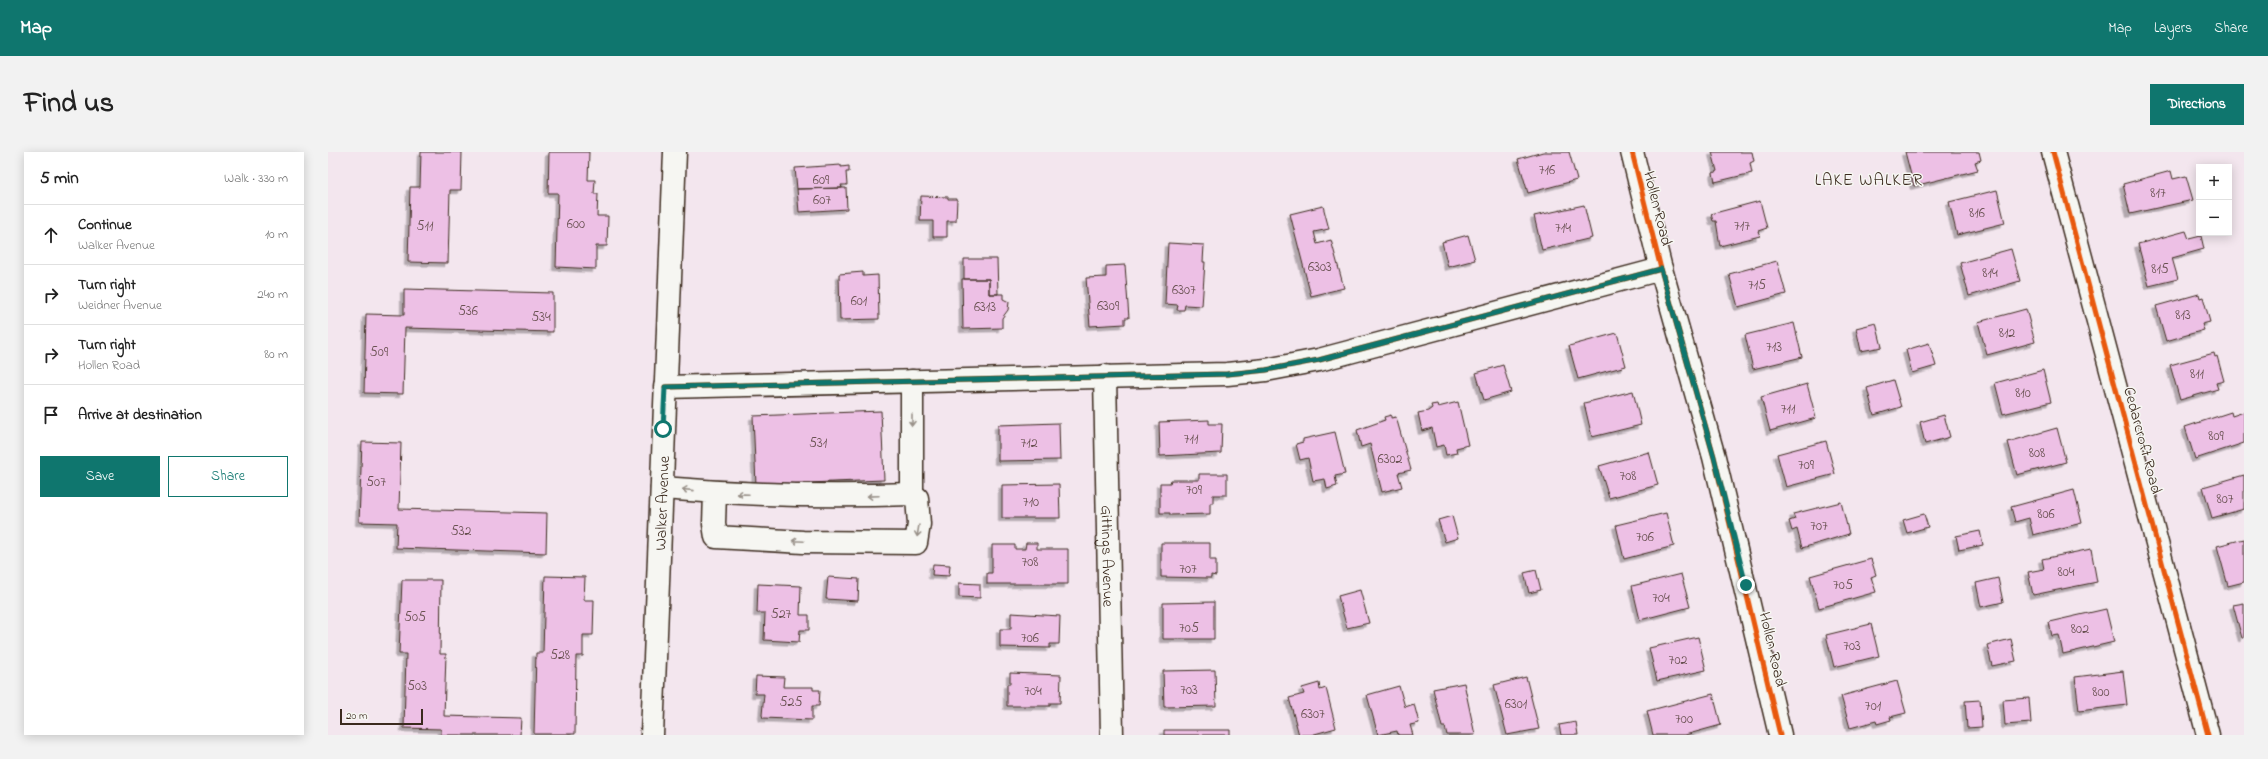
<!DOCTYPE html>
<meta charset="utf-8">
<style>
:root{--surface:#fff;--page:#f2f2f2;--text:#222;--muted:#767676;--line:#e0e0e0;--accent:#0f766e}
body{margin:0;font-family:"Indie Flower",sans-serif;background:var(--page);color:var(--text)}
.controls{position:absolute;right:12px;top:12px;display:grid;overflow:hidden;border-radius:0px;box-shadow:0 2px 10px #0003}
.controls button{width:36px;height:36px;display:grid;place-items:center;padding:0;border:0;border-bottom:1px solid var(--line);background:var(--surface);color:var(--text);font:20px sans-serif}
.scale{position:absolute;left:12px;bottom:10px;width:83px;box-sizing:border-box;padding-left:4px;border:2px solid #3b2a1e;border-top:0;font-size:11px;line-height:14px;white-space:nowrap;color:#3b2a1e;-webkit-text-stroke:3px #f6f6f2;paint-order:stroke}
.stop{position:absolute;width:12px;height:12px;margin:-9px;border:3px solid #0f766e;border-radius:50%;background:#fff}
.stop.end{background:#0f766e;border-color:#fff;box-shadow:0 1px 4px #0008}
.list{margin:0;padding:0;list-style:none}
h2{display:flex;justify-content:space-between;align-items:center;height:52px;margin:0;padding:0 16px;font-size:17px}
h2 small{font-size:13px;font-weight:400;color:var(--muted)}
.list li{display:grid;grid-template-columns:26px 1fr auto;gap:12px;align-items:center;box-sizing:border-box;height:60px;padding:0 16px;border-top:1px solid var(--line)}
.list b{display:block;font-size:15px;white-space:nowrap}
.list p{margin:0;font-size:13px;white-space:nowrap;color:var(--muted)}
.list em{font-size:13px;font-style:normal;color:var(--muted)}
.actions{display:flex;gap:8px;padding:12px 16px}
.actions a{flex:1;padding:9px 0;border:1px solid var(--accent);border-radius:0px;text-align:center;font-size:14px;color:var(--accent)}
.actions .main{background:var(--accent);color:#fff}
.icon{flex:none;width:22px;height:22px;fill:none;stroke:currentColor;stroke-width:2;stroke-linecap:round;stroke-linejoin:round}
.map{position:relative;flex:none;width:1916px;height:583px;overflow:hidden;border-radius:0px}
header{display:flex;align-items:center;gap:24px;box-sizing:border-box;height:56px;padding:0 20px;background:var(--accent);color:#fff}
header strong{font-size:19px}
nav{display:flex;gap:22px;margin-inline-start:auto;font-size:14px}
.intro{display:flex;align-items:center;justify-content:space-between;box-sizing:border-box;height:96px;padding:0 24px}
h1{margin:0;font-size:28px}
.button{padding:10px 18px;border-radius:0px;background:var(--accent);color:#fff;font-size:14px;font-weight:700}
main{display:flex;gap:24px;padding:0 24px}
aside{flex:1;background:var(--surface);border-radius:0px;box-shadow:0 2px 10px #0003}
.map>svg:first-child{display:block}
.building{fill:#edc0e5;stroke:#3b2a1e;filter:url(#shadow)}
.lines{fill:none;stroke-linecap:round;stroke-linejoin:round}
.minor-casing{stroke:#3b2a1e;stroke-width:25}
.minor{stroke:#f6f6f2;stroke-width:22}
.cycleway-casing{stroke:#f6f6f2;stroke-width:8}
.cycleway{stroke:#e8590c;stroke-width:5}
.oneway{stroke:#989088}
.route{stroke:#0f766e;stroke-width:5}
.labels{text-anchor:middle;stroke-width:3;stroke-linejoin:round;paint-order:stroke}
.number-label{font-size:14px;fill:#685050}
.street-label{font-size:16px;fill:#3b2a1e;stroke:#f6f6f2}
.neighbourhood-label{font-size:17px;letter-spacing:1px;fill:#3b2a1e;stroke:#f6f6f2}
</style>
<header>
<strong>Map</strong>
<nav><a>Map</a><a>Layers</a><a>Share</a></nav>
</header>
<div class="intro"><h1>Find us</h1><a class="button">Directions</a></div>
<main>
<aside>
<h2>5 min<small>Walk · 330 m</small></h2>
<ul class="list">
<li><svg class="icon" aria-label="ahead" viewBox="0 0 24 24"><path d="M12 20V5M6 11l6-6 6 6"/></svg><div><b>Continue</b><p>Walker Avenue</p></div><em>10 m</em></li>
<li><svg class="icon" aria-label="right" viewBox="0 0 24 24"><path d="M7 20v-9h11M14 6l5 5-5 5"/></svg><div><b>Turn right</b><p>Weidner Avenue</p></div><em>240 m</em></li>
<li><svg class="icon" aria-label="right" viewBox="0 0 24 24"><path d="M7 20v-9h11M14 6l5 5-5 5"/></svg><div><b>Turn right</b><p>Hollen Road</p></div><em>80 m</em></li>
<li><svg class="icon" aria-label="arrive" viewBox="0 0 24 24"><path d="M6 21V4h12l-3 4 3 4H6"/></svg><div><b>Arrive at destination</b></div></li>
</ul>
<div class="actions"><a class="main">Save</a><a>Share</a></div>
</aside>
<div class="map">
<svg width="1916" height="583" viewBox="0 0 1916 583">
<defs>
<filter id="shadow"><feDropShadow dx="-3.5" dy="3.5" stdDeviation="0" flood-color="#0004"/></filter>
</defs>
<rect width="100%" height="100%" fill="#f3e6ee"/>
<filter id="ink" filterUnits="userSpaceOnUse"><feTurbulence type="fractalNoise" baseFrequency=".025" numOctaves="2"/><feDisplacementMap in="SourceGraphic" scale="8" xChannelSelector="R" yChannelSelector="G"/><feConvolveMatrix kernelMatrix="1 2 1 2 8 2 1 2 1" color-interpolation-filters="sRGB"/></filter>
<g filter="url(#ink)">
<path class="building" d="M 93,0 L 134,0 L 133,38 L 122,38 L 120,111 L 80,110 L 82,35 L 92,35 Z
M 221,0 L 261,0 L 260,28 L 267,28 L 266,42 L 270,42 L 269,64 L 280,64 L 279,94 L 268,94 L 268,117 L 228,115 L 230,41 L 220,41 Z
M 1215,0 L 1241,0 L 1249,28 L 1200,41 L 1190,7 Z
M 1384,0 L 1424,0 L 1426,9 L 1422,11 L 1424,21 L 1387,30 L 1385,21 L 1389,19 Z
M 1577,0 L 1651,0 L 1653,8 L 1647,10 L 1650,18 L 1586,34 Z
M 513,13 L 513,15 L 521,14 L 521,20 L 518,20 L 519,33 L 513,33 L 514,36 L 469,37 L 467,16 Z
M 1843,19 L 1845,27 L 1858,24 L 1865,48 L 1802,62 L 1795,32 Z
M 514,36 L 518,36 L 519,57 L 471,60 L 469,37 Z
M 1669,38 L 1677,71 L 1629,83 L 1621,50 Z
M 593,44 L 620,45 L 620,47 L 629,47 L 628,69 L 619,69 L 619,85 L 605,85 L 605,69 L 592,69 Z
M 1432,49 L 1439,76 L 1430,79 L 1432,84 L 1392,94 L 1388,69 L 1385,69 L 1383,62 Z
M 1256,53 L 1264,86 L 1214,98 L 1206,64 Z
M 995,54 L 1001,77 L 986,80 L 989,92 L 1003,88 L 1016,136 L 983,144 L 962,62 Z
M 1858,79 L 1861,87 L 1873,84 L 1876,97 L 1844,106 L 1850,127 L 1821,134 L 1810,92 Z
M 1140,83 L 1147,108 L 1120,115 L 1114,90 Z
M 840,91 L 876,93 L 875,110 L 877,110 L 874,154 L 857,153 L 856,158 L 849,158 L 850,153 L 837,152 Z
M 1683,97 L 1692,129 L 1641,144 L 1632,111 Z
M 636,107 L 669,107 L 670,142 L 661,142 L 661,127 L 636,127 Z
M 1449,109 L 1458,142 L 1410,155 L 1401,122 Z
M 797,113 L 801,166 L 797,166 L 797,172 L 762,174 L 758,126 L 778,125 L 778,114 Z
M 535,120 L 535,124 L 550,123 L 551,167 L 512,168 L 511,122 Z
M 634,127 L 661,127 L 661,142 L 675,142 L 675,147 L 681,150 L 680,158 L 674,166 L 674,176 L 635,177 Z
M 76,137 L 225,141 L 225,180 L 77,176 L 75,242 L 36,241 L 38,162 L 76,163 Z
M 1871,142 L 1872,146 L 1875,145 L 1882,170 L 1874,172 L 1876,178 L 1838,189 L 1828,154 Z
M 1698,157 L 1707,190 L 1659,203 L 1650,170 Z
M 1466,171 L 1474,205 L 1425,217 L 1417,183 Z
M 1548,171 L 1554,195 L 1533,199 L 1528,176 Z
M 1289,181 L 1298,214 L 1250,227 L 1241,194 Z
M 1601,191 L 1608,214 L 1584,221 L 1578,198 Z
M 1886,201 L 1887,205 L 1889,204 L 1896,229 L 1888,231 L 1890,237 L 1852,248 L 1842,213 Z
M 1175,213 L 1183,240 L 1156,248 L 1148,221 Z
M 1715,218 L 1723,250 L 1675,262 L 1667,231 Z
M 1565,228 L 1573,255 L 1546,263 L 1539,236 Z
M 1479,232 L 1488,266 L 1442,279 L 1433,245 Z
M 1305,239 L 1313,273 L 1264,285 L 1256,251 Z
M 1130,250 L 1140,293 L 1128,296 L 1129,301 L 1118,303 L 1116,293 L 1108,295 L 1104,276 L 1094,279 L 1090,261 L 1100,259 L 1104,256 L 1103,253 L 1109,252 L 1110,255 Z
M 553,259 L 556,328 L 428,333 L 425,264 Z
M 1903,260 L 1904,264 L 1916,260 L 1916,291 L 1867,307 L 1857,275 Z
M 1063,263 L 1063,266 L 1068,265 L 1083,318 L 1070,321 L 1074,335 L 1054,340 L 1042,292 L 1033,295 L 1029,278 L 1057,268 L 1056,265 Z
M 1616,263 L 1622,285 L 1597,292 L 1592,270 Z
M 881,268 L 881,272 L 894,272 L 893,301 L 832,304 L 831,270 Z
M 731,271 L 732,308 L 670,309 L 670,273 Z
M 1729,276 L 1738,310 L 1689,323 L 1680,290 Z
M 1007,280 L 1017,322 L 1007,324 L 1009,334 L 999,337 L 997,327 L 985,329 L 980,306 L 972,308 L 968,292 L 975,290 L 975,287 Z
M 1498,289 L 1507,322 L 1458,335 L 1449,302 Z
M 34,290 L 73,291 L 71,357 L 219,361 L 218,401 L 68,396 L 69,371 L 31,370 Z
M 1321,300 L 1330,333 L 1281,346 L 1271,314 Z
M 871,322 L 899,322 L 899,343 L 885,343 L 885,351 L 882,351 L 882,362 L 842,363 L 842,361 L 832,361 L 832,331 L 842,331 L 843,328 L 871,328 Z
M 1916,323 L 1916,357 L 1884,366 L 1875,335 Z
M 731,332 L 732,366 L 674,366 L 674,333 Z
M 1746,338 L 1754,371 L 1705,383 L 1701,366 L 1687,370 L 1683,355 Z
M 1513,350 L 1521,382 L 1474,396 L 1469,377 L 1464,379 L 1461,369 L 1467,367 L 1465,362 Z
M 1338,361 L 1346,394 L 1296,407 L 1288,373 Z
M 1596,362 L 1600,375 L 1579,381 L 1575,368 Z
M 1124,364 L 1130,386 L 1117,390 L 1110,368 Z
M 1652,379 L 1655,393 L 1631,398 L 1628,384 Z
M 1916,387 L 1916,430 L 1900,434 L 1889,394 Z
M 698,391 L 709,391 L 709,397 L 740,397 L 740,432 L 659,432 L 659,421 L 664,421 L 664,393 L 687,393 L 687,397 L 697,397 Z
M 833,391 L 882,391 L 882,408 L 888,408 L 888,424 L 883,423 L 883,426 L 833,425 Z
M 1763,397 L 1769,430 L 1705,443 L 1700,420 L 1716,417 L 1714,407 Z
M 1543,407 L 1548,423 L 1543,425 L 1548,440 L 1491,456 L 1482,424 Z
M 605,412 L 622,413 L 621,424 L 604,423 Z
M 1208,418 L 1213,438 L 1201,441 L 1196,421 Z
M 1353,422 L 1362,455 L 1312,468 L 1304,434 Z
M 217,424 L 257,425 L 256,448 L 266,448 L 265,483 L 255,483 L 255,504 L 248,504 L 247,582 L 206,582 L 208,501 L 215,501 Z
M 500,425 L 531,427 L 530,449 L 498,447 Z
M 1670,426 L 1675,450 L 1653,455 L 1648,431 Z
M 74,428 L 113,428 L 112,502 L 118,502 L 116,564 L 193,566 L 192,583 L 113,583 L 113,577 L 76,576 L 78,502 L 71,502 Z
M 631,431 L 652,432 L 652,446 L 631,445 Z
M 430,432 L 473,434 L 472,463 L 481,463 L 481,478 L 472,478 L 471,490 L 436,488 L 437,461 L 429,461 Z
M 1032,438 L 1041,471 L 1019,476 L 1010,444 Z
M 886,450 L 886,487 L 835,487 L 835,451 Z
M 1916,451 L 1916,486 L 1914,486 L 1905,453 Z
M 1778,457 L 1786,490 L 1735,502 L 1731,483 L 1724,484 L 1721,470 Z
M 683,461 L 732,464 L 731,492 L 722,492 L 722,496 L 672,495 L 672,477 L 683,477 Z
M 1543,472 L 1551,504 L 1506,515 L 1498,483 Z
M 1370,485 L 1378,518 L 1329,529 L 1321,496 Z
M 1683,487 L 1688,509 L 1664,514 L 1659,493 Z
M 887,518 L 888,554 L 836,555 L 835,519 Z
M 1795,519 L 1799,553 L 1751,559 L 1747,525 Z
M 682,521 L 733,523 L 732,551 L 722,551 L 722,554 L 679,554 L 679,532 L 682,532 Z
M 428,524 L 456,525 L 455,535 L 485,535 L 485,538 L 492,538 L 491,554 L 484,554 L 484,568 L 435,566 L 434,563 L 436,542 L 427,542 Z
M 1198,525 L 1211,577 L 1179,583 L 1166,533 Z
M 1569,529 L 1578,561 L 1562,565 L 1563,568 L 1549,572 L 1548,569 L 1522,576 L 1513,544 Z
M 991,531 L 992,538 L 998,536 L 1008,576 L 983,583 L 971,583 L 961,546 L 976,542 L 974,536 Z
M 1136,531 L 1147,583 L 1119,583 L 1117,575 L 1114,575 L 1105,537 Z
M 1071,534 L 1077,555 L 1086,552 L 1091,571 L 1082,573 L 1085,583 L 1070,583 L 1069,579 L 1050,583 L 1039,543 Z
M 1385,542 L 1393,573 L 1357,583 L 1325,583 L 1319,559 Z
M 1701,546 L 1703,571 L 1677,573 L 1675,548 Z
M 1652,548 L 1654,575 L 1639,576 L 1637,549 Z
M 1248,570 L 1250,583 L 1233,583 L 1231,573 Z
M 836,578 L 902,578 L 902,583 L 836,583 Z"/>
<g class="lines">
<defs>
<g id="minor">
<path d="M 1304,0 L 1333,117 L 1386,305 L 1452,583"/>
<path d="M 1725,0 L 1880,583"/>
<path id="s1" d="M 777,224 L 784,583"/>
<path d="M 584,229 L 584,342"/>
<path d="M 337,235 L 899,222 L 938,218 L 991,208 L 1333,117"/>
<path d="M 334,336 C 417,343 500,345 584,342 L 589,346 L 591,372 L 588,391 L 475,390 L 388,385 L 386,372 L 387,341"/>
<path id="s2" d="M 324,583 L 347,0"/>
</g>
</defs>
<use href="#minor" class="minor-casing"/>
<use href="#minor" class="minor"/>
<defs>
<path id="cycleway" d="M 1304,0 L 1333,117 L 1386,305 L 1452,583
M 1725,0 L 1880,583
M 337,235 L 899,222 L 938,218 L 991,208 L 1333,117"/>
</defs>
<use href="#cycleway" class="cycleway-casing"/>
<use href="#cycleway" class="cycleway"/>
</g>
<defs><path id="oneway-shaft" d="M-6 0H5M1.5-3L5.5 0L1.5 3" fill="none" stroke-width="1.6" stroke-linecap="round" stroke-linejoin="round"/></defs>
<g class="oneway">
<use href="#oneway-shaft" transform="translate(584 268) rotate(90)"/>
<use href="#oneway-shaft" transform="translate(360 338) rotate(-174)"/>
<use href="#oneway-shaft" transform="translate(415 342) rotate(-178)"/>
<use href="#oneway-shaft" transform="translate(545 344) rotate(178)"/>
<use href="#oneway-shaft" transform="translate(590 379) rotate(99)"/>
<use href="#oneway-shaft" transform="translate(470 389) rotate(-177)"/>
</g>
</g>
<g class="lines" filter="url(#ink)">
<path class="route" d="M 335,277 L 337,235 L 899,222 L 938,218 L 991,208 L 1333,117 L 1386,305 L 1418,433"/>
</g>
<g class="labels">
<g class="number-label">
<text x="1219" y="22">716</text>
<text x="493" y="32">609</text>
<text x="1830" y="45">817</text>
<text x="494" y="52">607</text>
<text x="1649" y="65">816</text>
<text x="248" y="76">600</text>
<text x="97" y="78">511</text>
<text x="1414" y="78">717</text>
<text x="1235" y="80">714</text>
<text x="992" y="119">6303</text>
<text x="1832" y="121">815</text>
<text x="1662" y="125">814</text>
<text x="1429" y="137">715</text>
<text x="856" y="142">6307</text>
<text x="531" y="153">601</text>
<text x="780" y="158">6309</text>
<text x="657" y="159">6313</text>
<text x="140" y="163">536</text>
<text x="1855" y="167">813</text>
<text x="213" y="169">534</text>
<text x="1679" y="185">812</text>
<text x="1446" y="199">713</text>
<text x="51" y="204">509</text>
<text x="1869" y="226">811</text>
<text x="1695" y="245">810</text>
<text x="1460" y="261">711</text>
<text x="1888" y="288">809</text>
<text x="863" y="291">711</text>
<text x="490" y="295">531</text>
<text x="701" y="295">712</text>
<text x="1709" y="305">808</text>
<text x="1062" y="311">6302</text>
<text x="1478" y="317">709</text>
<text x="1300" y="328">708</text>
<text x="48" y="334">507</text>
<text x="866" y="342">709</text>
<text x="1897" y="351">807</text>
<text x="703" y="354">710</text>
<text x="1718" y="366">806</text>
<text x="1491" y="378">707</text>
<text x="133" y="383">532</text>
<text x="1317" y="389">706</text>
<text x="702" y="414">708</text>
<text x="860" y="421">707</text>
<text x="1738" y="424">804</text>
<text x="1515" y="437">705</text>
<text x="1333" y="450">704</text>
<text x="453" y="466">527</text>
<text x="87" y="469">505</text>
<text x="861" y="480">705</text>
<text x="1752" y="481">802</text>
<text x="702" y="490">706</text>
<text x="1524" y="498">703</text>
<text x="232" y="507">528</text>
<text x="1350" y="512">702</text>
<text x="89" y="538">503</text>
<text x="861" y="542">703</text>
<text x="705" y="543">704</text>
<text x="1773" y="544">800</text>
<text x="463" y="554">525</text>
<text x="1188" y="556">6301</text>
<text x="1545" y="558">701</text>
<text x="985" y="566">6307</text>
<text x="1356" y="571">700</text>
</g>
<g class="street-label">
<text transform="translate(1331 56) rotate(76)" y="6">Hollen Road</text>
<text transform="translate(1816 288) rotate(75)" y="6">Cedarcroft Road</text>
<text dy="6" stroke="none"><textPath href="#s2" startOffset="232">Walker Avenue</textPath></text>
<text dy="6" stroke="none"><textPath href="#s1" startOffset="180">Gittings Avenue</textPath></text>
<text transform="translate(1446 497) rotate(77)" y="6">Hollen Road</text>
</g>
<g class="neighbourhood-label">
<text x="1541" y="33">LAKE WALKER</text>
</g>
</g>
</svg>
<div class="controls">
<button>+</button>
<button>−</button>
</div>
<div class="scale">20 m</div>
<div class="stop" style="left:335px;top:277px"></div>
<div class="stop end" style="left:1418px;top:433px"></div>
</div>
</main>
